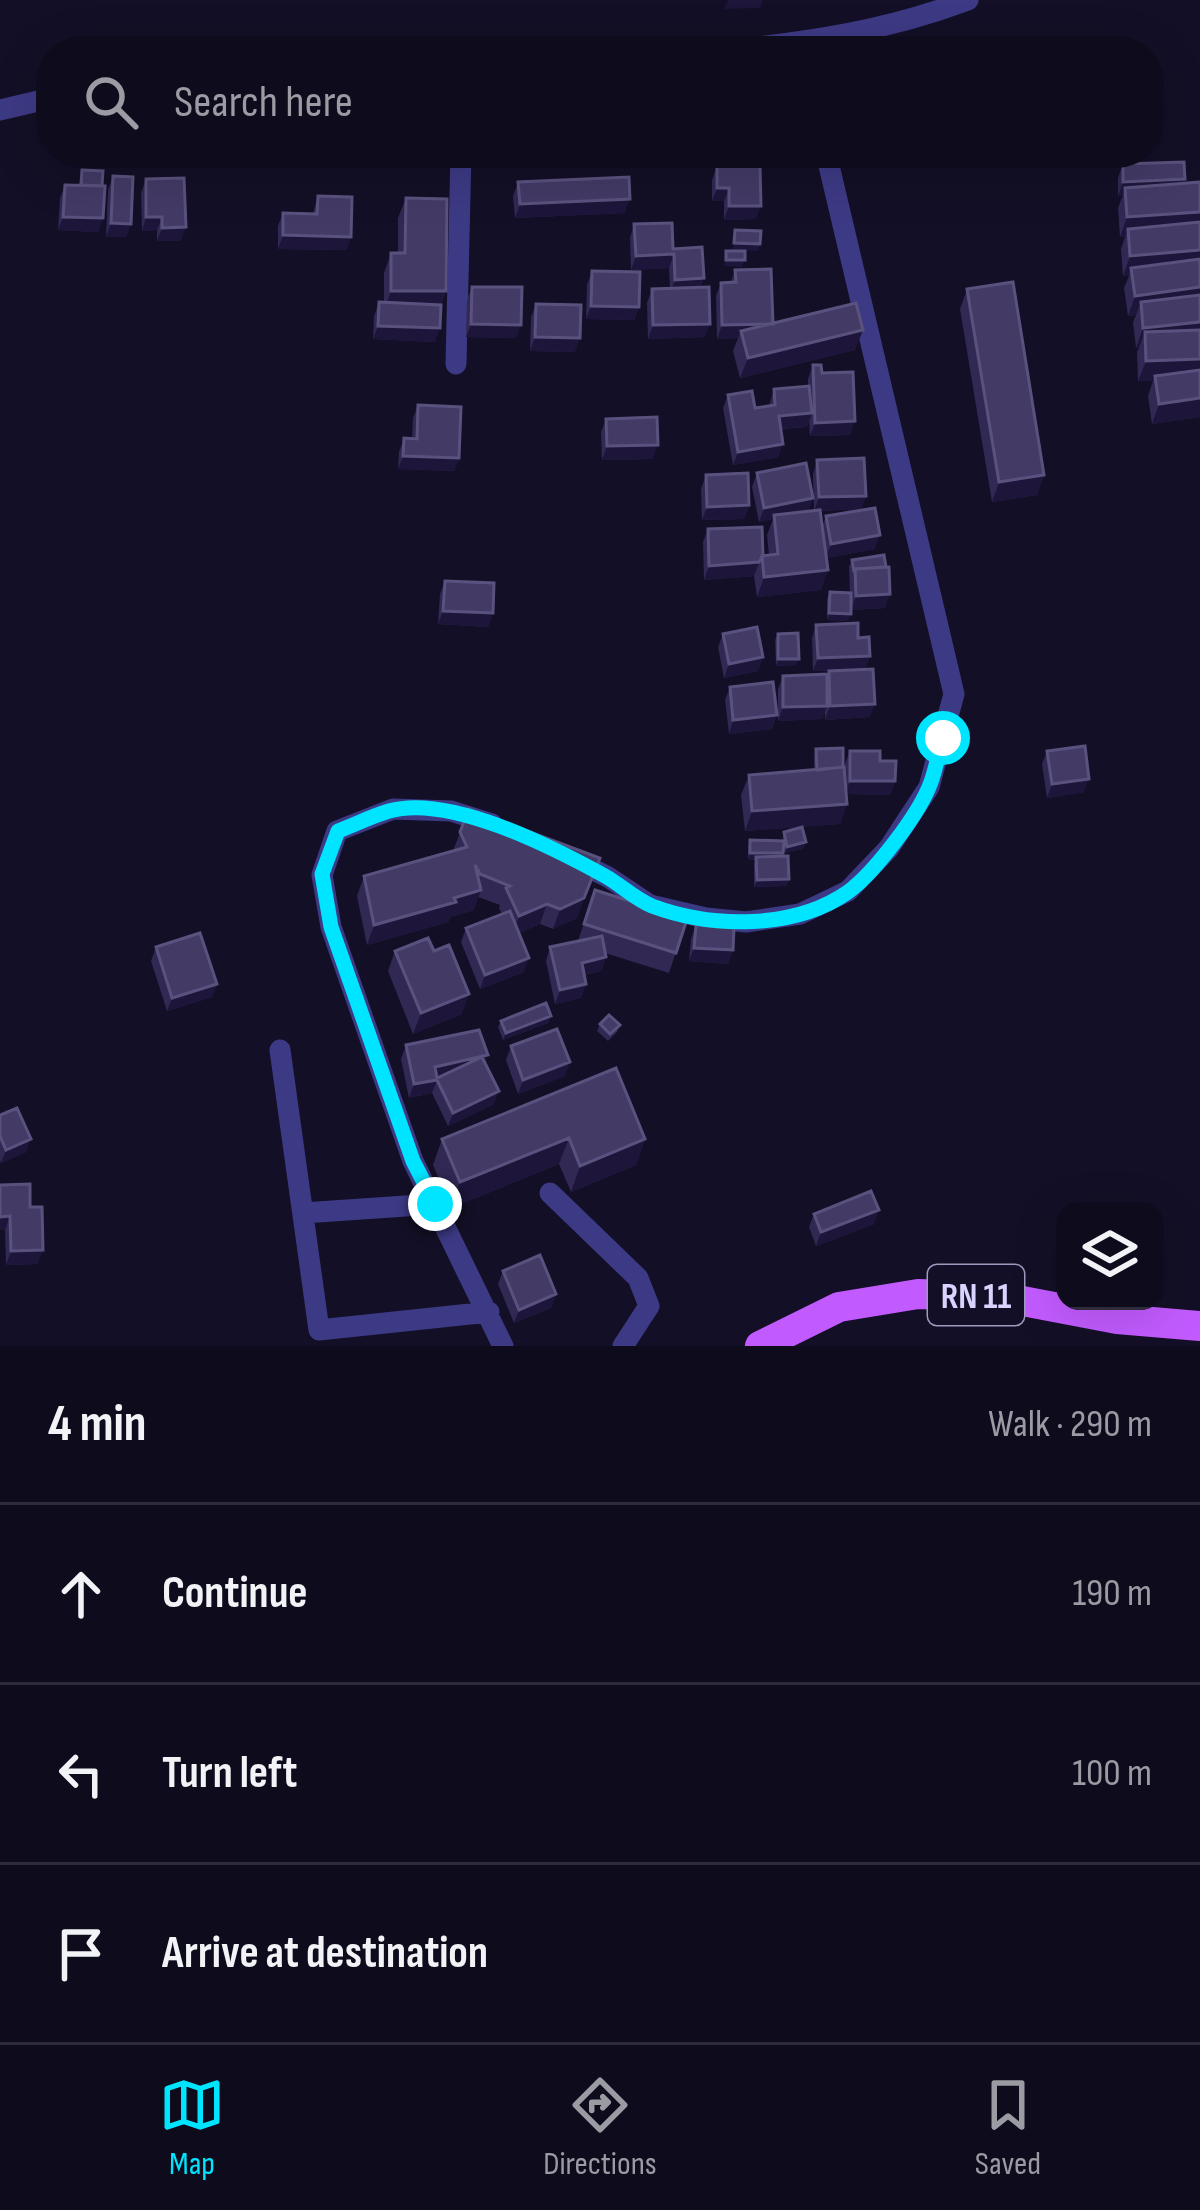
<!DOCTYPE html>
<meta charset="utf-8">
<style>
:root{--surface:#0e0b1c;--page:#1c1929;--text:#f1f3f6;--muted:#9b9ba3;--line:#2e2b3b;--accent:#00e5ff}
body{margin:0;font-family:"Sofia Sans Condensed",sans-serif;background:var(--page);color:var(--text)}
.controls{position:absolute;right:36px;bottom:36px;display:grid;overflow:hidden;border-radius:24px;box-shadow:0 12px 48px #0002}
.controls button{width:108px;height:108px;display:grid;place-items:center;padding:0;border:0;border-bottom:3px solid var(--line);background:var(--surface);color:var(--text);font:60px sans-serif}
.stop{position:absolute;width:36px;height:36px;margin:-27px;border:9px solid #00e5ff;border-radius:50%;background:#fff}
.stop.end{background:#00e5ff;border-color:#fff;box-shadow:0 3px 12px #0008}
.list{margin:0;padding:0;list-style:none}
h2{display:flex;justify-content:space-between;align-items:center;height:156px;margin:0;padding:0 48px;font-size:51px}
h2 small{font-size:39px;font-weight:400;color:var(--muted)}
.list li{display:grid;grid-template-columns:78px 1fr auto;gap:36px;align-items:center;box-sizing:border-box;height:180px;padding:0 48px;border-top:3px solid var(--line)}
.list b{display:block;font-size:45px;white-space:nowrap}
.list em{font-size:39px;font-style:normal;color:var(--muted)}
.icon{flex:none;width:66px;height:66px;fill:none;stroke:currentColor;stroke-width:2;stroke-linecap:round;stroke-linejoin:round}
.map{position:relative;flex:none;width:1200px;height:1346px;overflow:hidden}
.search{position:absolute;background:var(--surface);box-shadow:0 12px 48px #0002;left:36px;right:36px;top:36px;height:132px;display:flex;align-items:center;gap:30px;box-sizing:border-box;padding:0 42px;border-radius:48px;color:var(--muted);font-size:45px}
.sheet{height:696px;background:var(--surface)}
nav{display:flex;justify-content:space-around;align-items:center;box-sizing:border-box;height:168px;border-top:3px solid var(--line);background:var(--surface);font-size:33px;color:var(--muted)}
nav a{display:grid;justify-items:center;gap:6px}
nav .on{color:var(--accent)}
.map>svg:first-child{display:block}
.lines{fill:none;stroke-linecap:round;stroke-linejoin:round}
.street{stroke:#3d3a85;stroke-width:21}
.primary{stroke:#c25bff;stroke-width:30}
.wall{fill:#312854}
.shaded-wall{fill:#1d163a}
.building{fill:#433a66;stroke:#5a527e;stroke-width:3}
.route{stroke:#00e5ff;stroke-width:15}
.labels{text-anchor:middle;stroke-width:10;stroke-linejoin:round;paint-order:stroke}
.shield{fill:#130f26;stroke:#9e99be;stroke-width:3}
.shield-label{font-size:36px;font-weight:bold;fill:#d9d4ff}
</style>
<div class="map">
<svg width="1200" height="1346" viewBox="0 0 1200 1346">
<rect width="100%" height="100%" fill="#130f26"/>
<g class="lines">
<path class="street" d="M 718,51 C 805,43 886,31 968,0
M 0,110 L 51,98
M 456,364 L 461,153
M 492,824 L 451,811 L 393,809 L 337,831 L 322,875 L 331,927 L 413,1161 L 503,1346
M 570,858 L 608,877 L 650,905 L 706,918 L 746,922 L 800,914 L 848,891 L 889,848 L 929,787 L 954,694 L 826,153
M 280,1050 L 319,1330 L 489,1312
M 550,1193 L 638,1278 L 649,1306 L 623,1346
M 303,1213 L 435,1204"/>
<path class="primary" d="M 760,1346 L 839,1307 L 918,1294 L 1001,1297 L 1117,1319 L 1200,1326"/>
</g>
<path class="wall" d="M 1123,164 L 1183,184 L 1200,417 L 1152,424 L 1148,396 L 1153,381 L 1138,381 L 1137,352 L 1139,348 L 1136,348 L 1133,322 L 1136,315 L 1128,316 L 1124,288 L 1129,276 L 1123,276 L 1121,249 L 1125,237 L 1120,237 L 1118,208 L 1123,195 L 1118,196 L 1118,178 Z
M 717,166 L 756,219 L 724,220 L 724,201 L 712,201 L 712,180 Z
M 82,170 L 103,218 L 98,232 L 58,230 L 60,198 L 65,185 L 79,185 Z
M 113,176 L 131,224 L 126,237 L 106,237 L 108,190 Z
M 146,179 L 181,241 L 157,241 L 157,230 L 142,231 L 141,193 Z
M 518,182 L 625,213 L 515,218 L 513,196 Z
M 318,196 L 351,237 L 346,250 L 278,249 L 278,226 L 283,213 L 313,213 Z
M 406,198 L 446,291 L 441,305 L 435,342 L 373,339 L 374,316 L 379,302 L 384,303 L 384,273 L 391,253 L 398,253 L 398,218 Z
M 634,224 L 673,249 L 700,288 L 705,337 L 648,339 L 647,303 L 652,289 L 670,289 L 669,268 L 631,270 L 630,238 Z
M 735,270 L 772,323 L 855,350 L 740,378 L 733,351 L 738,338 L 717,339 L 716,296 L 721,283 L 731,282 Z
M 592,271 L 639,307 L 634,320 L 586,319 L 587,285 Z
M 472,287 L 516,338 L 466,337 L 467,300 Z
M 967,289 L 1044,475 L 1037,495 L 992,502 L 960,309 Z
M 536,304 L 575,352 L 530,351 L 531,317 Z
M 813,365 L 822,373 L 850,435 L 810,436 L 809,419 L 807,427 L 781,429 L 783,444 L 778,457 L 733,465 L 723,408 L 728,395 L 755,408 L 769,406 L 774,389 L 808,386 L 808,379 Z
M 418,405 L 459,458 L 454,471 L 398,469 L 399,452 L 404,438 L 412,438 L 413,418 Z
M 606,419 L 653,459 L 602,460 L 601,432 Z
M 817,460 L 866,496 L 861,509 L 820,511 L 822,527 L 826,516 L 875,549 L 826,558 L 821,590 L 757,597 L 754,576 L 704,580 L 703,542 L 708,529 L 763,556 L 769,555 L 767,535 L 773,519 L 759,522 L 752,487 L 757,473 L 813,498 L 808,511 L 814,511 L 813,474 Z
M 706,475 L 749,505 L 744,519 L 702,520 L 701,489 Z
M 852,560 L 885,608 L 851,610 L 848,621 L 827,620 L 827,599 L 830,592 L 850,593 L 849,567 Z
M 445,581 L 493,613 L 488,627 L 438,624 L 440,594 Z
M 816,625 L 858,638 L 870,656 L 865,669 L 870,717 L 825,720 L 825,712 L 822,719 L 778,721 L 778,689 L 783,676 L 827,677 L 829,671 L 851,670 L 813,671 L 812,638 Z
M 723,634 L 763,657 L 758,671 L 724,678 L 718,647 Z
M 778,634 L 796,665 L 776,666 L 775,640 Z
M 730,687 L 777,715 L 772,729 L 729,734 L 725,700 Z
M 816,749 L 843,767 L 845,778 L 845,764 L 850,751 L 880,761 L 895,781 L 890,795 L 847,794 L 847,804 L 840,824 L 745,831 L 741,795 L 749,775 L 814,770 L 814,756 Z
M 1047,751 L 1084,792 L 1047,798 L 1042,764 Z
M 469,809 L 577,918 L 553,929 L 540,924 L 519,933 L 524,972 L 480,989 L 461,942 L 466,928 L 502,914 L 499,908 L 500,905 L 478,897 L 474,910 L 450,917 L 448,922 L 367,945 L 357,896 L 364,876 L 453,851 Z
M 784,832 L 806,842 L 803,849 L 785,853 L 783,848 L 782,857 L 789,879 L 786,886 L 754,887 L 754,864 L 755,860 L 748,859 L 748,847 L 750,840 L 782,841 Z
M 595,890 L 687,919 L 669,973 L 605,953 L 606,957 L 601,971 L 584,975 L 586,984 L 581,998 L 555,1004 L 546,961 L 550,947 L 578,941 Z
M 696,925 L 733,950 L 728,964 L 689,961 L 691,939 Z
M 156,947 L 217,984 L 212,997 L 167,1011 L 151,961 Z
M 395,951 L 434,951 L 462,1014 L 413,1034 L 388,971 Z
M 551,1016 L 548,1023 L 503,1040 L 498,1027 L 501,1021 Z
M 600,1024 L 620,1025 L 617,1032 L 608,1041 L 597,1031 Z
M 406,1045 L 485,1062 L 494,1104 L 448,1126 L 432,1093 L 409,1098 L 401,1059 Z
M 511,1046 L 565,1076 L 518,1094 L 506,1060 Z
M 0,1115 L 26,1152 L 1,1163 L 0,1160 Z
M 442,1139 L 645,1139 L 636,1165 L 571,1192 L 559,1164 L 451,1208 L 433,1165 Z
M 0,1185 L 38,1264 L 6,1265 L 5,1230 L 0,1230 Z
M 814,1214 L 874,1224 L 816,1246 L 809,1227 Z
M 503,1271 L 556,1294 L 551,1308 L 514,1323 L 498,1284 Z"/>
<path class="shaded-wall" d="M 728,0 L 763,0 L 760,8 L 724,9 Z
M 65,153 L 104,153 L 103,157 L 64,155 Z
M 711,153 L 735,153 L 709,158 Z
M 1185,179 L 1180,193 L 1125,188 L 1123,195 L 1118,196 L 1123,182 Z
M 717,188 L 729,188 L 724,201 L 712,201 Z
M 630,199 L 625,213 L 515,218 L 520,204 Z
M 729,206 L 761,206 L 756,219 L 724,220 Z
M 1200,212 L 1200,231 L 1128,229 L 1125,237 L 1120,237 L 1127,217 Z
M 63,217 L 103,218 L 98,232 L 58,230 Z
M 146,217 L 162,217 L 157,230 L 142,231 Z
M 111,223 L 131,224 L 126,237 L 106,237 Z
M 186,227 L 181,241 L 157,241 L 162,228 Z
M 283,235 L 351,237 L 346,250 L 278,249 Z
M 734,243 L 760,244 L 758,251 L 732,250 Z
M 1200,250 L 1200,269 L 1131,268 L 1129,276 L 1123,276 L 1130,256 Z
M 674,254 L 669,268 L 631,270 L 636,256 Z
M 726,260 L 745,260 L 742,267 L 723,266 Z
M 704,278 L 699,292 L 670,294 L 675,280 Z
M 1200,287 L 1200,306 L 1141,302 L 1136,315 L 1128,316 L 1135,296 Z
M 391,291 L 446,291 L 439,311 L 384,311 Z
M 591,306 L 639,307 L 634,320 L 586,319 Z
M 1200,322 L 1200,341 L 1145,332 L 1139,348 L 1136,348 L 1143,328 Z
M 471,324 L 521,325 L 516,338 L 466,337 Z
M 710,324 L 705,337 L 648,339 L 653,325 Z
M 773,324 L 741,331 L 738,338 L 717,339 L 722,325 Z
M 378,326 L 440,328 L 435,342 L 373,339 Z
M 863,330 L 855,350 L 740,378 L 748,358 Z
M 535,337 L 580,338 L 575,352 L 530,351 Z
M 1200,359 L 1200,379 L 1155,376 L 1153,381 L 1138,381 L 1146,361 Z
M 1200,398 L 1200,417 L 1152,424 L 1159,404 Z
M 812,413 L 807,427 L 774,429 L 779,416 Z
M 855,421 L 850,435 L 810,436 L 815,423 Z
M 783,444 L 778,457 L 733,465 L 738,452 Z
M 658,445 L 653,459 L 602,460 L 607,446 Z
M 403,456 L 459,458 L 454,471 L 398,469 Z
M 1044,475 L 1037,495 L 992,502 L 999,482 Z
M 866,496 L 861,509 L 814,511 L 819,497 Z
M 813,498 L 808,511 L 774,515 L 773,519 L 759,522 L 764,508 Z
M 749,505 L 744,519 L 702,520 L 707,507 Z
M 880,535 L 875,549 L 826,558 L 831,544 Z
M 759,562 L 754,576 L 704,580 L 709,566 Z
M 828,570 L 821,590 L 757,597 L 764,577 Z
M 890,594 L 885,608 L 851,610 L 856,596 Z
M 443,611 L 493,613 L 488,627 L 438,624 Z
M 829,613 L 851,614 L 848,621 L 827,620 Z
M 870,656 L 865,669 L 813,671 L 818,658 Z
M 763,657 L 758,671 L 724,678 L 729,664 Z
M 778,659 L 799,659 L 796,665 L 776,666 Z
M 875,704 L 870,717 L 825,720 L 830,706 Z
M 827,706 L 822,719 L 778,721 L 783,707 Z
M 777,715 L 772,729 L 729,734 L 733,720 Z
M 1089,779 L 1084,792 L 1047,798 L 1052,784 Z
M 850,781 L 895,781 L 890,795 L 845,794 Z
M 847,804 L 840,824 L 745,831 L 752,811 Z
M 806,842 L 803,849 L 785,853 L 787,847 Z
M 750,853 L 783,853 L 781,860 L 748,859 Z
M 600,858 L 577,918 L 553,929 L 560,909 Z
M 789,879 L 786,886 L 754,887 L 757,880 Z
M 481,890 L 474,910 L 450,917 L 448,922 L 367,945 L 374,925 Z
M 547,904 L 540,924 L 512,936 L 519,916 Z
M 694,948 L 733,950 L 728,964 L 689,961 Z
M 606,957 L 601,971 L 577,976 L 582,963 Z
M 529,958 L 524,972 L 480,989 L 485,975 Z
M 217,984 L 212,997 L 167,1011 L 172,998 Z
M 586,984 L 581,998 L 555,1004 L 560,990 Z
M 469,994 L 462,1014 L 413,1034 L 421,1013 Z
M 551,1016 L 548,1023 L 503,1040 L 506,1033 Z
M 488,1055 L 483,1069 L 430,1080 L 435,1067 Z
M 570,1062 L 565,1076 L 518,1094 L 523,1080 Z
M 437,1080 L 432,1093 L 409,1098 L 414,1084 Z
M 499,1091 L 494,1104 L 448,1126 L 453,1113 Z
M 569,1138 L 559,1164 L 451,1208 L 460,1182 Z
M 31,1139 L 26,1152 L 1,1163 L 6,1150 Z
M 645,1139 L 636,1165 L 571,1192 L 580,1166 Z
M 879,1210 L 874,1224 L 816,1246 L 821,1232 Z
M 10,1216 L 5,1230 L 0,1230 L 0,1217 Z
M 43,1250 L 38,1264 L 6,1265 L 11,1251 Z
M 556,1294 L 551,1308 L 514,1323 L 519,1310 Z"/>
<path class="building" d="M 1184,162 L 1185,179 L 1123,182 L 1123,164 Z
M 717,166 L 760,166 L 761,206 L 729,206 L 729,188 L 717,188 Z
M 82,170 L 103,171 L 102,186 L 81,185 Z
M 113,176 L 133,177 L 131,224 L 111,223 Z
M 629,177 L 630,199 L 520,204 L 518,182 Z
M 184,178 L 186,227 L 162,228 L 162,217 L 146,217 L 146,179 Z
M 1200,182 L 1200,212 L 1127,217 L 1125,188 Z
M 65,185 L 105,186 L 103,218 L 63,217 Z
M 318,196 L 352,197 L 351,237 L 283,235 L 283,213 L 317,214 Z
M 406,198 L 447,199 L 446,291 L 391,291 L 391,253 L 405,253 Z
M 1200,222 L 1200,250 L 1130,256 L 1128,229 Z
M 672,223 L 673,249 L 702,247 L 704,278 L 675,280 L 674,254 L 636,256 L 634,224 Z
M 735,230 L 761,231 L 760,244 L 734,243 Z
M 726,251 L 745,251 L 745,260 L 726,260 Z
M 1200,259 L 1200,287 L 1135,296 L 1131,268 Z
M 771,269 L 773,324 L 722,325 L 721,283 L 736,282 L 735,270 Z
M 592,271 L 640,272 L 639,307 L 591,306 Z
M 1013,282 L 1044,475 L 999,482 L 967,289 Z
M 472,287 L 522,287 L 521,325 L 471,324 Z
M 709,287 L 710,324 L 653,325 L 652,289 Z
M 1200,295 L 1200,322 L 1143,328 L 1141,302 Z
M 379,302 L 441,305 L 440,328 L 378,326 Z
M 856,303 L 863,330 L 748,358 L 741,331 Z
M 536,304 L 581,305 L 580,338 L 535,337 Z
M 1200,330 L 1200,359 L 1146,361 L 1145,332 Z
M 813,365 L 821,365 L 822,373 L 853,372 L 855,421 L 815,423 Z
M 1200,370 L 1200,398 L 1159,404 L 1155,376 Z
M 809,386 L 812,413 L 779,416 L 783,444 L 738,452 L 728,395 L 752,391 L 755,408 L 775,405 L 774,389 Z
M 418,405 L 461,407 L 459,458 L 403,456 L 404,438 L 417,439 Z
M 657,417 L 658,445 L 607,446 L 606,419 Z
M 864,458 L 866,496 L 819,497 L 817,460 Z
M 806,463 L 813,498 L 764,508 L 757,473 Z
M 748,473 L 749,505 L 707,507 L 706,475 Z
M 875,508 L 880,535 L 831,544 L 826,516 Z
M 820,510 L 828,570 L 764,577 L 762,556 L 778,554 L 774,515 Z
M 762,527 L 763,556 L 759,562 L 709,566 L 708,529 Z
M 884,555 L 886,567 L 855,569 L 854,572 L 852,560 Z
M 889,567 L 890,594 L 856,596 L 855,569 Z
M 445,581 L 494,583 L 493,613 L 443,611 Z
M 830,592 L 851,593 L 851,614 L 829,613 Z
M 858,623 L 858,638 L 869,637 L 870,656 L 818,658 L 816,625 Z
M 757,627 L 763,657 L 729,664 L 723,634 Z
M 798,633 L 799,659 L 778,659 L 778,634 Z
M 873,669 L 875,704 L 830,706 L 829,671 Z
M 827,674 L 827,706 L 783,707 L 783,676 Z
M 773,682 L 777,715 L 733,720 L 730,687 Z
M 1085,746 L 1089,779 L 1052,784 L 1047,751 Z
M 843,748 L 843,767 L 817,770 L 816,749 Z
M 850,751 L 880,751 L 880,761 L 896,761 L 895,781 L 850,781 Z
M 844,767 L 847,804 L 752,811 L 749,775 Z
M 469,809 L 600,858 L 584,898 L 560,909 L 547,904 L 519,916 L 506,888 L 510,886 L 480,874 L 475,865 L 481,890 L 454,898 L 456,902 L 374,925 L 364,876 L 467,847 L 460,832 Z
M 802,827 L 806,842 L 787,847 L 784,832 Z
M 750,840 L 784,841 L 783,853 L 750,853 Z
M 788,856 L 789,879 L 757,880 L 756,857 Z
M 595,890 L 687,919 L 676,953 L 584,924 Z
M 510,911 L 529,958 L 485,975 L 466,928 Z
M 696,925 L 734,928 L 733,950 L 694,948 Z
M 200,933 L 217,984 L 172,998 L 156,947 Z
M 602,936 L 606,957 L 582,963 L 586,984 L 560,990 L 550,947 Z
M 428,938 L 434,951 L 449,945 L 469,994 L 421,1013 L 395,951 Z
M 546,1003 L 551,1016 L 506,1033 L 501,1021 Z
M 609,1015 L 620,1025 L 610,1034 L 600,1024 Z
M 557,1029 L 570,1062 L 523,1080 L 511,1046 Z
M 479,1030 L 488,1055 L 435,1067 L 437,1078 L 482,1057 L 499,1091 L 453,1113 L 437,1080 L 414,1084 L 406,1045 Z
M 616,1068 L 645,1139 L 580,1166 L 569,1138 L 460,1182 L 442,1139 Z
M 17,1108 L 31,1139 L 6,1150 L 0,1136 L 0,1115 Z
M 30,1184 L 30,1207 L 42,1207 L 43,1250 L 11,1251 L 10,1216 L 0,1217 L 0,1185 Z
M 871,1191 L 879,1210 L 821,1232 L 814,1214 Z
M 540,1255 L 556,1294 L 519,1310 L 503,1271 Z"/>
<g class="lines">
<path class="route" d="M 435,1204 L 413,1161 L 331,927 L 322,874 L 338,831 C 354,825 372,816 389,811 C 450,794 552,847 605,876 C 621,885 635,899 652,906 C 711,928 794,930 848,892 C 875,872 920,813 931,782 C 936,768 939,752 943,738"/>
</g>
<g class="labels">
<rect class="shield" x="928" y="1265" width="96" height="60" rx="9"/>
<g class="shield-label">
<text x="976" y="1308">RN 11</text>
</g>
</g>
</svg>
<div class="controls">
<button><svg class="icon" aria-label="layers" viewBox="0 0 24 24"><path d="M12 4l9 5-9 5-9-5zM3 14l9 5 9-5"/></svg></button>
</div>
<div class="stop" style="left:943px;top:738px"></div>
<div class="stop end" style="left:435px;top:1204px"></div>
<div class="search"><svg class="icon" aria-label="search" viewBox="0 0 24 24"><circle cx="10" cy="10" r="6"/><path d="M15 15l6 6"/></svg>Search here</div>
</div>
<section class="sheet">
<h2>4 min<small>Walk · 290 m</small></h2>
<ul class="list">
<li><svg class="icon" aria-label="ahead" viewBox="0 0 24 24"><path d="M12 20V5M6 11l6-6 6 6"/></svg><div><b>Continue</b></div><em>190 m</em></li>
<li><svg class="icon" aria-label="left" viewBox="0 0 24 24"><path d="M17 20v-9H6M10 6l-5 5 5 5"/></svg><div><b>Turn left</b></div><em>100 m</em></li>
<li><svg class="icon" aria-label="arrive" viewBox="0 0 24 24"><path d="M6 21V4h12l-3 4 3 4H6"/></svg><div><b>Arrive at destination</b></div></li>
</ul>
</section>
<nav>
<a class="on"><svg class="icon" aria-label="map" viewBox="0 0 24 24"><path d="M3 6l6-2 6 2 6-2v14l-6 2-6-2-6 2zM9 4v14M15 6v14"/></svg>Map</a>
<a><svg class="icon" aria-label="directions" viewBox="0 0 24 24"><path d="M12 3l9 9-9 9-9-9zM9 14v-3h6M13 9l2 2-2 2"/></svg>Directions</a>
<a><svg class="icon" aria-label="saved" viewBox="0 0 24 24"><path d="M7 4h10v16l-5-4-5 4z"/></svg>Saved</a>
</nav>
